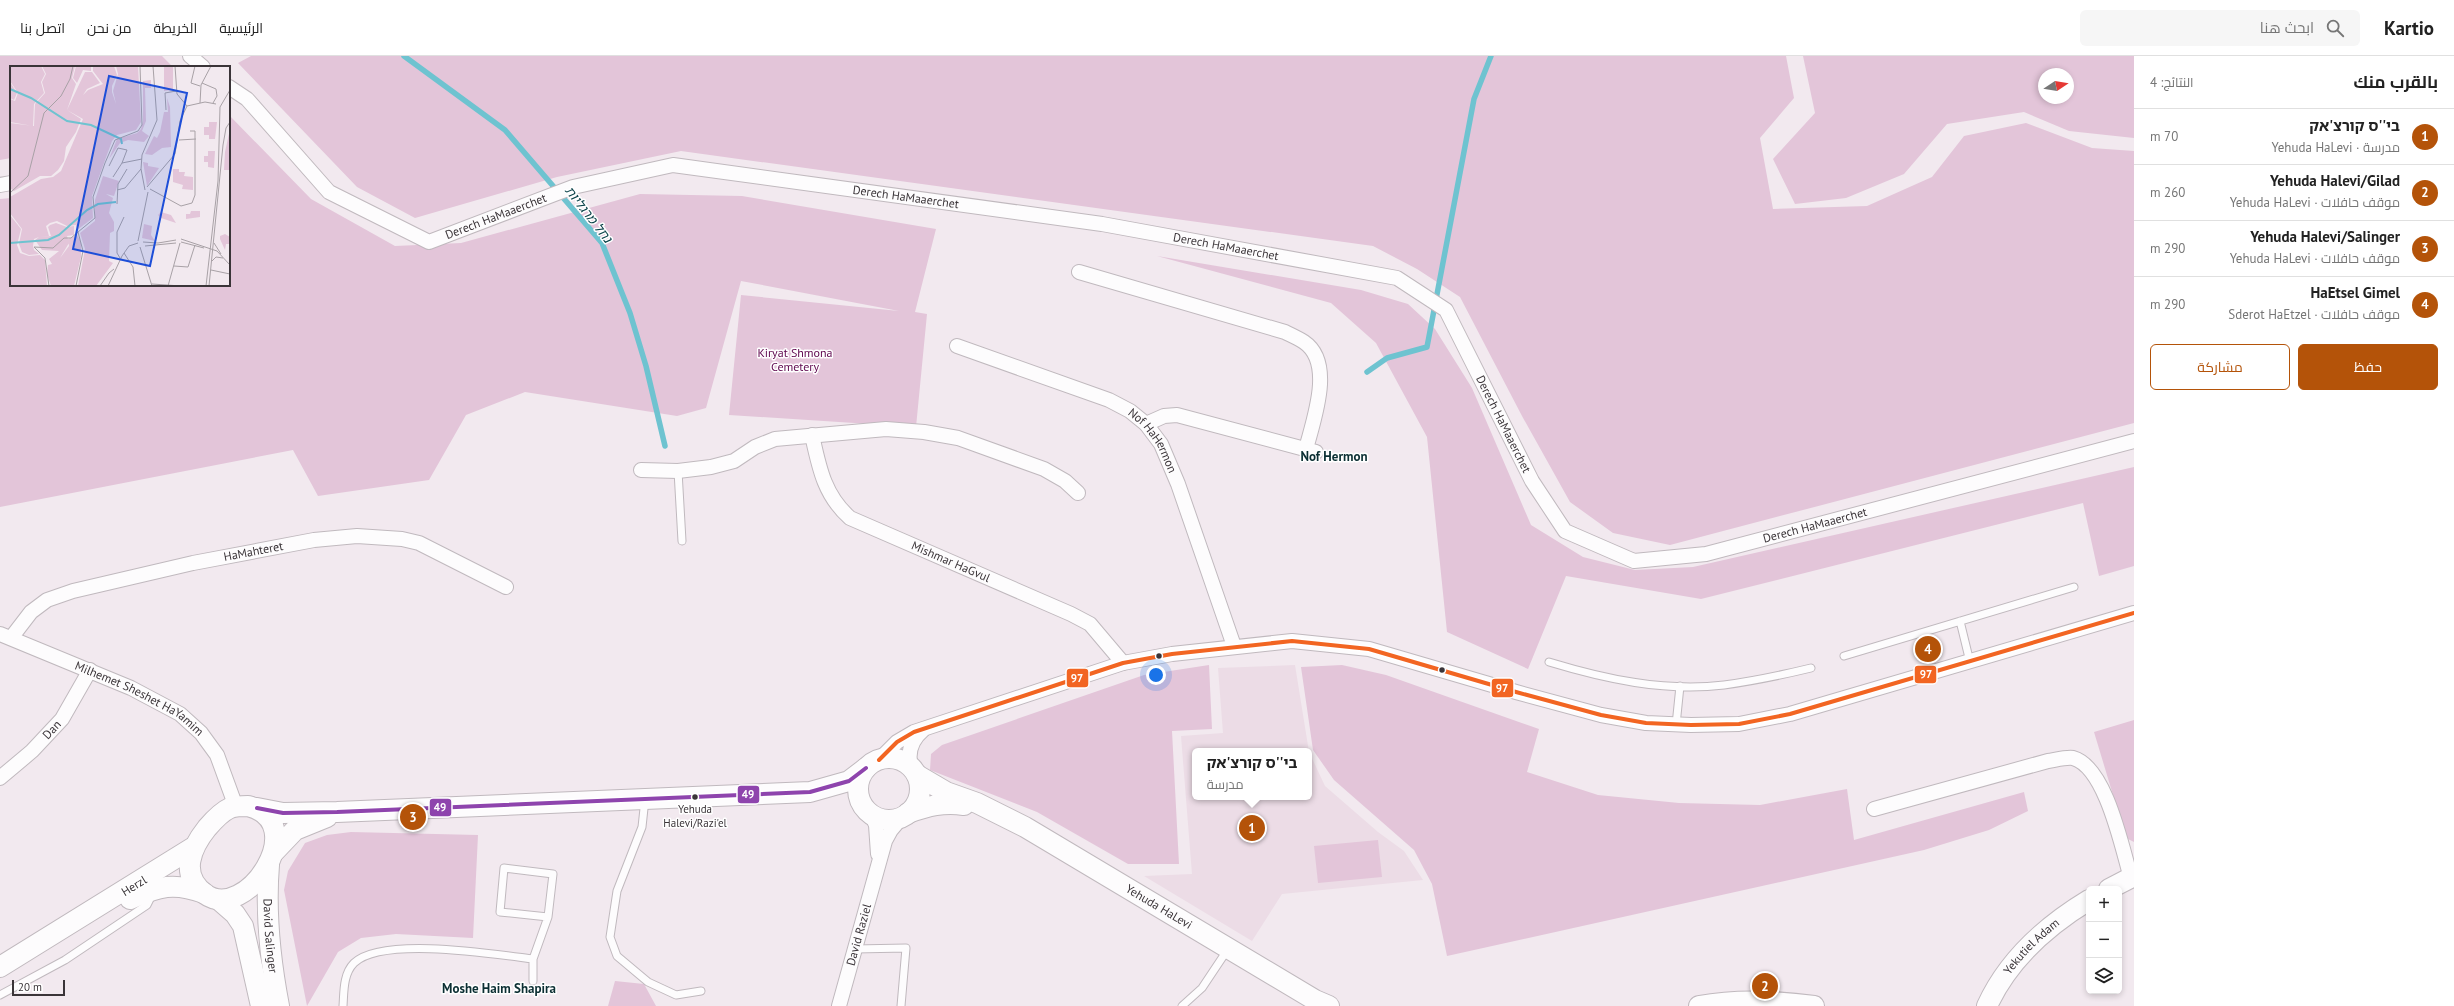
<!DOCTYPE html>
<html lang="ar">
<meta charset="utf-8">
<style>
:root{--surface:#fff;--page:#f6f6f6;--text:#222;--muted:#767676;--line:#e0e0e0;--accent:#b45309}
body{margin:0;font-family:"PT Sans",Cairo,"Noto Sans Hebrew",sans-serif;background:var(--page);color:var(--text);direction:rtl}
.controls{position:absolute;right:12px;bottom:12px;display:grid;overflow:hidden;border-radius:6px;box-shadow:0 2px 6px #0003}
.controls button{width:36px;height:36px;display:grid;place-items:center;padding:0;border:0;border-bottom:1px solid var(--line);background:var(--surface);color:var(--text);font:20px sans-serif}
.compass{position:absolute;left:2038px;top:12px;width:36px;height:36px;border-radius:50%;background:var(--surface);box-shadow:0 2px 6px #0003;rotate:78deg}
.scale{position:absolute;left:12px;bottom:10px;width:53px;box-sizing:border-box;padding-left:4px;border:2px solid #3a3438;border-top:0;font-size:11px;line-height:14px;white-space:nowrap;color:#3a3438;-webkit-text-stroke:3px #fff;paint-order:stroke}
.you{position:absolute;left:1156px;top:619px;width:14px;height:14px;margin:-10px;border:3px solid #fff;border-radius:50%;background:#1a73e8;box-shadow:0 0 0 6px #1a73e833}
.badge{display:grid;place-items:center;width:26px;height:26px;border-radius:50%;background:var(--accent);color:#fff;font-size:13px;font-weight:700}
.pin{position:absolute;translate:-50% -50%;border:2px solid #fff;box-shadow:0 1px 4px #0006}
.popup{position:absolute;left:1192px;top:692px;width:120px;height:52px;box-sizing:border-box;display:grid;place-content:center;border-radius:6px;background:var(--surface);filter:drop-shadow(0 1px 3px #0005);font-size:13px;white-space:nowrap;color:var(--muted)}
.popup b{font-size:15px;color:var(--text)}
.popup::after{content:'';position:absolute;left:50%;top:100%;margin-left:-8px;border:8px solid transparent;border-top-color:var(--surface)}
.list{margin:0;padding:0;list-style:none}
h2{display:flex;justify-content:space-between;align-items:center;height:52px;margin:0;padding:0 16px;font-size:17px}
h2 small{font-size:13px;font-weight:400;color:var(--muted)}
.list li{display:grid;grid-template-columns:26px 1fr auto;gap:12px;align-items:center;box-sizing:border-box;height:56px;padding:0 16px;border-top:1px solid var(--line)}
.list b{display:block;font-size:15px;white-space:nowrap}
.list p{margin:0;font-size:13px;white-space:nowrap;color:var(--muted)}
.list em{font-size:13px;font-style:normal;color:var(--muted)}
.actions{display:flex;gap:8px;padding:12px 16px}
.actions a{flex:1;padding:9px 0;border:1px solid var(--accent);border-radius:6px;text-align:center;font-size:14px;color:var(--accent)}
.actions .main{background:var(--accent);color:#fff}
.icon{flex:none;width:22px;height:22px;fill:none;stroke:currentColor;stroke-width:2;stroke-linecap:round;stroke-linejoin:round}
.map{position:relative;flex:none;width:2134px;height:950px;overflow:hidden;direction:ltr}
header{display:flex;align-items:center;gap:24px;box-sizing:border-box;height:56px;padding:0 20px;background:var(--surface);border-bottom:1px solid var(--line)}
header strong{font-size:19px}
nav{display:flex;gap:22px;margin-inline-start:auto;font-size:14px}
.search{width:280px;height:36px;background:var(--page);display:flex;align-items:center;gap:10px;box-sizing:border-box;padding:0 14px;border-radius:6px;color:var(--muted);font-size:15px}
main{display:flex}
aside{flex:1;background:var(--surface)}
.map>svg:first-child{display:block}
.built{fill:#ecdce6;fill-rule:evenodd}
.green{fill:#e3c5d9;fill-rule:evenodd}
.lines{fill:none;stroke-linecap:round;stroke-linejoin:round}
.stream{stroke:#6ec3d0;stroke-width:5.5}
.lane-casing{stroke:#c0b9be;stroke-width:9}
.street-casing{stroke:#c0b9be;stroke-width:16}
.secondary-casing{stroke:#c0b9be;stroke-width:22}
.lane{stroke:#fdfcfd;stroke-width:7}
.street{stroke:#fdfcfd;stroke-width:14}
.secondary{stroke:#fdfcfd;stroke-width:20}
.bus-1-casing{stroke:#fff;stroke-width:7}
.bus-2-casing{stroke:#fff;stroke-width:7}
.bus-1{stroke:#f26522;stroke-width:4}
.bus-2{stroke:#8e44ad;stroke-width:4}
.bus-dot{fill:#3a3438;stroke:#fff;stroke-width:1.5}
.labels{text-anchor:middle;stroke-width:3;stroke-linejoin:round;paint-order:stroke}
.bus-label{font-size:11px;fill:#3a3438;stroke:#fff}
.street-label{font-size:12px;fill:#3a3438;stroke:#fff}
.park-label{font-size:12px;fill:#5d054d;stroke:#fff}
.water-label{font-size:13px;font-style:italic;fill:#0a4249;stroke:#fff}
.neighbourhood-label{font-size:13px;font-weight:bold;fill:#0c2f33;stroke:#fff}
.inset-river{fill:none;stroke:#6ec3d0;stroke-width:2}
.inset-road{fill:none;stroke:#a8a1a6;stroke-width:1}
.view{fill:#1d4ed8;fill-opacity:0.15;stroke:#1d4ed8;stroke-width:2}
.inset-edge{fill:none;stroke:#3a3438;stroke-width:2}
.line-badge{stroke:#fff;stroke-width:1.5}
.badge-label{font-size:11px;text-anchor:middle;font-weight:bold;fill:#fff}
</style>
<header>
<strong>Kartio</strong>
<div class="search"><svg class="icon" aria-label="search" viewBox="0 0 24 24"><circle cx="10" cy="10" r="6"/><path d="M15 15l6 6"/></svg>ابحث هنا</div>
<nav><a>الرئيسية</a><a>الخريطة</a><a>من نحن</a><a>اتصل بنا</a></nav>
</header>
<main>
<aside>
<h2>بالقرب منك<small>النتائج: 4</small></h2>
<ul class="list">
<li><span class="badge">1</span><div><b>בי''ס קורצ'אק</b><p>مدرسة · Yehuda HaLevi</p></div><em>70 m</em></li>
<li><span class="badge">2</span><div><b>Yehuda Halevi/Gilad</b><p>موقف حافلات · Yehuda HaLevi</p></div><em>260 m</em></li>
<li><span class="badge">3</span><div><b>Yehuda Halevi/Salinger</b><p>موقف حافلات · Yehuda HaLevi</p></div><em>290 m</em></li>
<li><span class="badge">4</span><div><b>HaEtsel Gimel</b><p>موقف حافلات · Sderot HaEtzel</p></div><em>290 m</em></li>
</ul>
<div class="actions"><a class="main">حفظ</a><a>مشاركة</a></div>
</aside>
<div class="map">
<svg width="2134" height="950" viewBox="0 0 2134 950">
<rect width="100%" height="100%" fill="#f2e9ef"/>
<path class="built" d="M 1295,609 L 1309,696 L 1325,730 L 1378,776 L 1404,795 L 1423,824 L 1282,838 L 1252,885 L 1144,820 L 1192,818 L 1181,680 L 1223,677 L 1218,612 ZM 1195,695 L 1309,695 L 1309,741 L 1195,741 Z"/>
<path class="green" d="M 0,0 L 162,0 L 173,11 L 11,11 L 11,102 L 0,104 Z
M 251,0 L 1786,0 L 1794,42 L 1760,82 L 1773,153 L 1867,150 L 1932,121 L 1964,80 L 2026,67 L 2092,92 L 2134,95 L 2134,367 L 1670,489 L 1613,477 L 1570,446 L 1522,360 L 1460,241 L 1417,213 L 1373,190 L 681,95 L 557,121 L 415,162 L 357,131 L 238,7 Z
M 1803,0 L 2134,0 L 2134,82 L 2069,75 L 2024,56 L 1947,68 L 1904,118 L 1846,142 L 1795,148 L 1773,103 L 1815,57 ZM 2044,18 L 2068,18 L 2068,42 L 2044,42 Z
M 229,59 L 311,143 L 395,190 L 461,187 L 640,138 L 742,140 L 936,173 L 915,256 L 927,258 L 916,371 L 729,359 L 741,239 L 899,255 L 741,225 L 706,352 L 677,360 L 525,336 L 466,359 L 429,424 L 318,440 L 293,394 L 0,451 L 0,143 L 11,142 L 11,229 L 229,229 Z
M 1157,200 L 1361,234 L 1408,248 L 1435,273 L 1472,332 L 1531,469 L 1583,501 L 1635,514 L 1693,511 L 2134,411 L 2134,510 L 2099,520 L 2083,447 L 1701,543 L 1566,520 L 1528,613 L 1447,576 L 1427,381 L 1376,287 L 1331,247 Z
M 1209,609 L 1212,673 L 1172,675 L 1179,808 L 1128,808 L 1037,756 L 930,714 L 931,698 L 942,689 L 1144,619 Z
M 1342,609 L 1386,619 L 1539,673 L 1527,716 L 1598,739 L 1679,747 L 1760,749 L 1847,733 L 1854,784 L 2024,736 L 2028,755 L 1989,774 L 1924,794 L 1447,900 L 1432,828 L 1414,794 L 1334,724 L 1313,694 L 1301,611 Z
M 2134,664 L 2134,786 L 2126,782 L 2094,676 Z
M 351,776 L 478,779 L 473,882 L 396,878 L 361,882 L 338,896 L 307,950 L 284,834 L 288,815 L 305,787 L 327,779 Z
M 1378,784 L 1382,821 L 1318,827 L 1314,790 Z
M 615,925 L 644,928 L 656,950 L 608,950 Z"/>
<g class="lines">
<path class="stream" d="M 404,0 L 505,74 L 602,187 L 630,257 L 646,310 L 665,390
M 1367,316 L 1387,302 L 1427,291 L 1474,43 L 1491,0"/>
<defs>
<path id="lane" d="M 678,415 L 682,485
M 1960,565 L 1970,606
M 1844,600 L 2074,531
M 1549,606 C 1605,623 1664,636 1724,629 C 1753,625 1782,619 1811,612
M 1676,669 L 1680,630
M 645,743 L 642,771 L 617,835 L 610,881 L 617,900 L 648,926 L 676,939 L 701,935
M 504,812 L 553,818 L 548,861 L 500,856 Z
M 855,893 L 906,892 L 901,950
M 533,903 L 548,861
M 0,939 L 65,904 L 147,849 L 152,839
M 343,950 C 344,936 343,918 354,907 C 382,880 494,898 533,903 L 533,925
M 1182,950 L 1202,932 L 1228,893"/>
<g id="street">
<path d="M 190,0 L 203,11"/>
<path id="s1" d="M 229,31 L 247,43 L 329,136 L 429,186 L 573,131 L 673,109 L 1102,168 L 1397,222 L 1446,254 L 1532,425 L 1565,475 L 1634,505 L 1706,498 L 2134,385"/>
<path d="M 0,129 L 11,127"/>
<path d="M 1079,216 L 1285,276 C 1291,279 1298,282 1304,286 C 1335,307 1313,365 1306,393"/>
<path id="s2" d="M 957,290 L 1109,344 L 1130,355 L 1146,368 L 1161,388 L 1178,428 L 1234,590"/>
<path d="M 1146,368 L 1164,360 L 1177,359 L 1316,396"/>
<path id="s3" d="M 812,379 C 819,411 824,439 850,462 L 1071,558 L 1090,568 L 1123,607"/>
<path d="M 641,414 L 678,415 L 711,411 L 734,405 L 755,391 L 775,383 L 886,373 L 924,376 L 958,382 L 1044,413 L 1065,425 L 1078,437"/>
<path id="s4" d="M 0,578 L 131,632 L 180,658 L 201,677 L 217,699 L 236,751"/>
<path id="s5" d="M 11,582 L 31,556 L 47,544 L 73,535 L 193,507 L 314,484 L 357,480 L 402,483 L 419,487 L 506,531"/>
<path d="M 879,704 L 897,686 L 914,676 L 1123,607 L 1172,598 L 1292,585 L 1369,593 L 1516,636 L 1601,659 L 1646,667 L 1691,669 L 1739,668 L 1790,658 L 2134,557"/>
<path d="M 911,711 C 907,696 911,684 923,674"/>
<path id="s6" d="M 0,722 L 32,695 L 62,663 L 90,614"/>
<path d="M 1874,753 L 2048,705 C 2055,704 2066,701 2073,702 C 2106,711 2122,792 2131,822"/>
<path d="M 871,758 L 876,769 L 878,798"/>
<path id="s7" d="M 839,950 L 885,785 L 891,774 L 902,761"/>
</g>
<g id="secondary">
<circle cx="889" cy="733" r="31"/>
<path id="s8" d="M 917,719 L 946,736 L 977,747 L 1025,771 L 1315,944 L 1329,950"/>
<path d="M 248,750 C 313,766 246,868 205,838 C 179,819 191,792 207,772 C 213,765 221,756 230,752 C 236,750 242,750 248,750 Z"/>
<path d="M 257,752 L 283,757 L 337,756 L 810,736 L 849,725 L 866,712"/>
<path d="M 908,757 C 928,750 943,746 964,749"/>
<path d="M 274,796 L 295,774 L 327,761"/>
<path id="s9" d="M 269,809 C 265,857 270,903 279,950"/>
<path d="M 2109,833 L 2134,820"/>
<path d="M 130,843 C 159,830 174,826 204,837"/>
<path d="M 219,844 L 235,858 L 243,870 L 261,950"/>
<path d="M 0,911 L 192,792"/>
<path d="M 1699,950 C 1738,943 1775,945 1814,950"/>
<path id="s10" d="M 1987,950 C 2008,904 2046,870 2089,844"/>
</g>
</defs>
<use href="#lane" class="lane-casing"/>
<use href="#street" class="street-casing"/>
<use href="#secondary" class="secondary-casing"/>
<use href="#lane" class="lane"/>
<use href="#street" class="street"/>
<use href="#secondary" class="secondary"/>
<defs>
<path id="bus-1" d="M 879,704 L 897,686 L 914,676 L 1123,607 L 1172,598 L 1292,585 L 1369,593 L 1516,636 L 1601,659 L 1646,667 L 1691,669 L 1739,668 L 1790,658 L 2134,557"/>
<path id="bus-2" d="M 257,752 L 283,757 L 337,756 L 810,736 L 849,725 L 866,712"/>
</defs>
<use href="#bus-1" class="bus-1-casing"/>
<use href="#bus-2" class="bus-2-casing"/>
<use href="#bus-1" class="bus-1"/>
<use href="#bus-2" class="bus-2"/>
</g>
<g class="bus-dot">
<circle cx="1159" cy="600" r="3.5"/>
<circle cx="1442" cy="614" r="3.5"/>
<circle cx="695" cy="741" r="3.5"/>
</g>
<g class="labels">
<g class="bus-label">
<text x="695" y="757">Yehuda<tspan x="695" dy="14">Halevi/Razi'el</tspan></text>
</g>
<g class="street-label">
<text dy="4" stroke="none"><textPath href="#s1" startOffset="749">Derech HaMaaerchet</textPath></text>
<text dy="4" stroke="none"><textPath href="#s1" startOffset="329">Derech HaMaaerchet</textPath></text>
<text dy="4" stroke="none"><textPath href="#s1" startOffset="1073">Derech HaMaaerchet</textPath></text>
<text dy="4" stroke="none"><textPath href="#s1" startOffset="1433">Derech HaMaaerchet</textPath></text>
<text dy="4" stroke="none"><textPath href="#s2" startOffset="223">Nof HaHermon</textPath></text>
<text dy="4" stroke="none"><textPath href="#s1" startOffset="1817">Derech HaMaaerchet</textPath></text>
<text dy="4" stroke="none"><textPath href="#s5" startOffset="265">HaMahteret</textPath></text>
<text dy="4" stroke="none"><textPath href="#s3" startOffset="203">Mishmar HaGvul</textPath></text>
<text dy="4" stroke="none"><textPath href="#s4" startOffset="154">Milhemet Sheshet HaYamim</textPath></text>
<text dy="4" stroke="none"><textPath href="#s6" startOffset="71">Dan</textPath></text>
<text transform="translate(134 830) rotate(-32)" y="4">Herzl</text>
<text dy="4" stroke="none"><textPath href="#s8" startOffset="276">Yehuda HaLevi</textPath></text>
<text dy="4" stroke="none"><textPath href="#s7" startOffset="74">David Raziel</textPath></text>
<text dy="4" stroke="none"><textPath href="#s9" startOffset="71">David Salinger</textPath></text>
<text dy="4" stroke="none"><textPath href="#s10" startOffset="75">Yekutiel Adam</textPath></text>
</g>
<g class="park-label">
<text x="795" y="301">Kiryat Shmona<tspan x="795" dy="14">Cemetery</tspan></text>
</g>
<g class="water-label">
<text transform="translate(589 158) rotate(52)" y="5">נחל מרגליות</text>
</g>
<g class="neighbourhood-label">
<text x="1334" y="405">Nof Hermon</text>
<text x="499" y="937">Moshe Haim Shapira</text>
</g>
</g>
<g transform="translate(10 10)">
<rect width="220" height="220" fill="#f2e9ef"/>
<path d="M 0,0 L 31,0 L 35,8 L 31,16 L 34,27 L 24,38 L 23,60 L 0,56 L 0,33 L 5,35 L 8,27 L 0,15 ZM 32,0 L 65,0 L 62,12 L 66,18 L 57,44 L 75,6 L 82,6 L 90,17 L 77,23 L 73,29 L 78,24 L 93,18 L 83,5 L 83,0 L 104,0 L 107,9 L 102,20 L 102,26 L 106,38 L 103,25 L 108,8 L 106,0 L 128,0 L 131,56 L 126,64 L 107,69 L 102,75 L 82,130 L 83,152 L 67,164 L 66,159 L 57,160 L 47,155 L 40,157 L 36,160 L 39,170 L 30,171 L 41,170 L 38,161 L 40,159 L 46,157 L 57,161 L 64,160 L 64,169 L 57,170 L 59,177 L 50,192 L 59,180 L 58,173 L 67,169 L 71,176 L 71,191 L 64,220 L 41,220 L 37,208 L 38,199 L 42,198 L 39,193 L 49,185 L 32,184 L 25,174 L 29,171 L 24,173 L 23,180 L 24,184 L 29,188 L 19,189 L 12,186 L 9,178 L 12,163 L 0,147 L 0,131 L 31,113 L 43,111 L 51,105 L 73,53 L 57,44 L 71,53 L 66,66 L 56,81 L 54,95 L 48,104 L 41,110 L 30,110 L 4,125 L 0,122 L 0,57 L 24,60 L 25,38 L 35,27 L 32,16 L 36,8 ZM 66,0 L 81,0 L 81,5 L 73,4 L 67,17 L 63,12 ZM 154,0 L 163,0 L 163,24 L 154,25 ZM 141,14 L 141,22 L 135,22 L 136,55 L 132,65 L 139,70 L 134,76 L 118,74 L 110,77 L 99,93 L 107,73 L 127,67 L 131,63 L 133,55 L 133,15 ZM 0,16 L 7,27 L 4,34 L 0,32 ZM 157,32 L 160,41 L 161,81 L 152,82 L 142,89 L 135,88 L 144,70 L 147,72 L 150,66 L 154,46 L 158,46 ZM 199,56 L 207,56 L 205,73 L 199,73 L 199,69 L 194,69 L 194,61 L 199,61 ZM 220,63 L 219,104 L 214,104 L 215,86 ZM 198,85 L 205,85 L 204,102 L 198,101 L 198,96 L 194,96 L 194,90 L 198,90 ZM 133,96 L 138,97 L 138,100 L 149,102 L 137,120 ZM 163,103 L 169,103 L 169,106 L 175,106 L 174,110 L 183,111 L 183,124 L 172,123 L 173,119 L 163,116 ZM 93,110 L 109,115 L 104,130 L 96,128 L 103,132 L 99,147 L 104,156 L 104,165 L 100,167 L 99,195 L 103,197 L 86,220 L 68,220 L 75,183 L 70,167 L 85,155 L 85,134 ZM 181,145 L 190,145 L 190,151 L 176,153 L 176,148 L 180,148 ZM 151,146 L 161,149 L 166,157 L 151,152 L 148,149 ZM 0,149 L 11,163 L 7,179 L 10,187 L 19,190 L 30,189 L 35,194 L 37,220 L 0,220 ZM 134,158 L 142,160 L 141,169 L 145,175 L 132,172 ZM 215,168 L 220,171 L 220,178 L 216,178 L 215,184 L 210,173 L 210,170 Z" fill="#e3c5d9"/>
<path class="inset-river" d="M 0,23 L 21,32 L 57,55 L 81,59 L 111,73 L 112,78M 0,177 L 38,174 L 49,169 L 77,144 L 88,138 L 106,136"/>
<path class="inset-road" d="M 165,0 L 167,28 L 177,40M 185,0 L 181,17 L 190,20M 192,17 L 206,23 L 207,30 L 203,37M 190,37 L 191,19 L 201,0M 177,40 L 195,36 L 206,38M 156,44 L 155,27 L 166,25M 169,74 L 186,73M 112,97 L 117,84M 99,100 L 108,82 L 117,84M 103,111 L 112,97 L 132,93M 137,121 L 165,88 L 170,55 L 177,40M 140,123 L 171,140 L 182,137 L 185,129 L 185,65 L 180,65M 107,124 L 115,122 L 131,103M 135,124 L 131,103 L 132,89 L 147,54 L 143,0M 0,127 L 18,110 L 34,47 L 51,30 L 60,13 L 63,0M 107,138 L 108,118 L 117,103M 171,173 L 207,185 L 220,199M 128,175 L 138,126M 133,176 L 148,177 L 166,174M 171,176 L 194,182M 204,177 L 211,188M 135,180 L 166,177M 130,181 L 142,220M 114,187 L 123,201 L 125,220M 110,192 L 107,187 L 107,166 L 114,151M 202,195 L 206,191 L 213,192M 164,200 L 178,201 L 185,179M 201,204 L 220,208M 142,218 L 171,220M 39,220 L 35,192 L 24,181 L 43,182 L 54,172 L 61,172 L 68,166M 66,220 L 73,185 L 68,166 L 85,152 L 83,131 L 95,97 L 105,74 L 128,65 L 132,59 L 130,0M 90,220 L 99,207 L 104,203M 98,220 L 112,190 L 119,180 L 128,177M 158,220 L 170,177M 196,220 L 208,115 L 210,41 L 220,24M 199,220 L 213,79 L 216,62 L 220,56"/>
<path class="view" d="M 99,10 L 177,27 L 140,200 L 63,183 Z"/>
<rect width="220" height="220" class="inset-edge"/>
</g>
<g class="line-badge">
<rect x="1914" y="609" width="23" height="19" rx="4" fill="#f26522"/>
<rect x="1066" y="612" width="23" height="20" rx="4" fill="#f26522"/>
<rect x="1491" y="622" width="23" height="20" rx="4" fill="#f26522"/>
<rect x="737" y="729" width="23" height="19" rx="4" fill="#8e44ad"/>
<rect x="429" y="742" width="23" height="19" rx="4" fill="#8e44ad"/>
</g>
<g class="badge-label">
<text x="1926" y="622">97</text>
<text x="1077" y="626">97</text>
<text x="1502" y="636">97</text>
<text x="748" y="742">49</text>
<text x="440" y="755">49</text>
</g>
</svg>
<div class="controls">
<button>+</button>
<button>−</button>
<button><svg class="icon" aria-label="layers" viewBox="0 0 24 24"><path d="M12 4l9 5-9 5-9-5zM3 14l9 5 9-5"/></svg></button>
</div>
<svg class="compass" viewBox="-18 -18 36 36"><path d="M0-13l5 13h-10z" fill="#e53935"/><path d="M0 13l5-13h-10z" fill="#767676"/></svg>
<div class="scale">20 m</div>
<div class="you"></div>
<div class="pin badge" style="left:1252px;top:772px">1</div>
<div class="popup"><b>בי''ס קורצ'אק</b>مدرسة</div>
<div class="pin badge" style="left:1765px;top:930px">2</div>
<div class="pin badge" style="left:413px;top:761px">3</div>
<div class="pin badge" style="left:1928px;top:593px">4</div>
</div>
</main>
